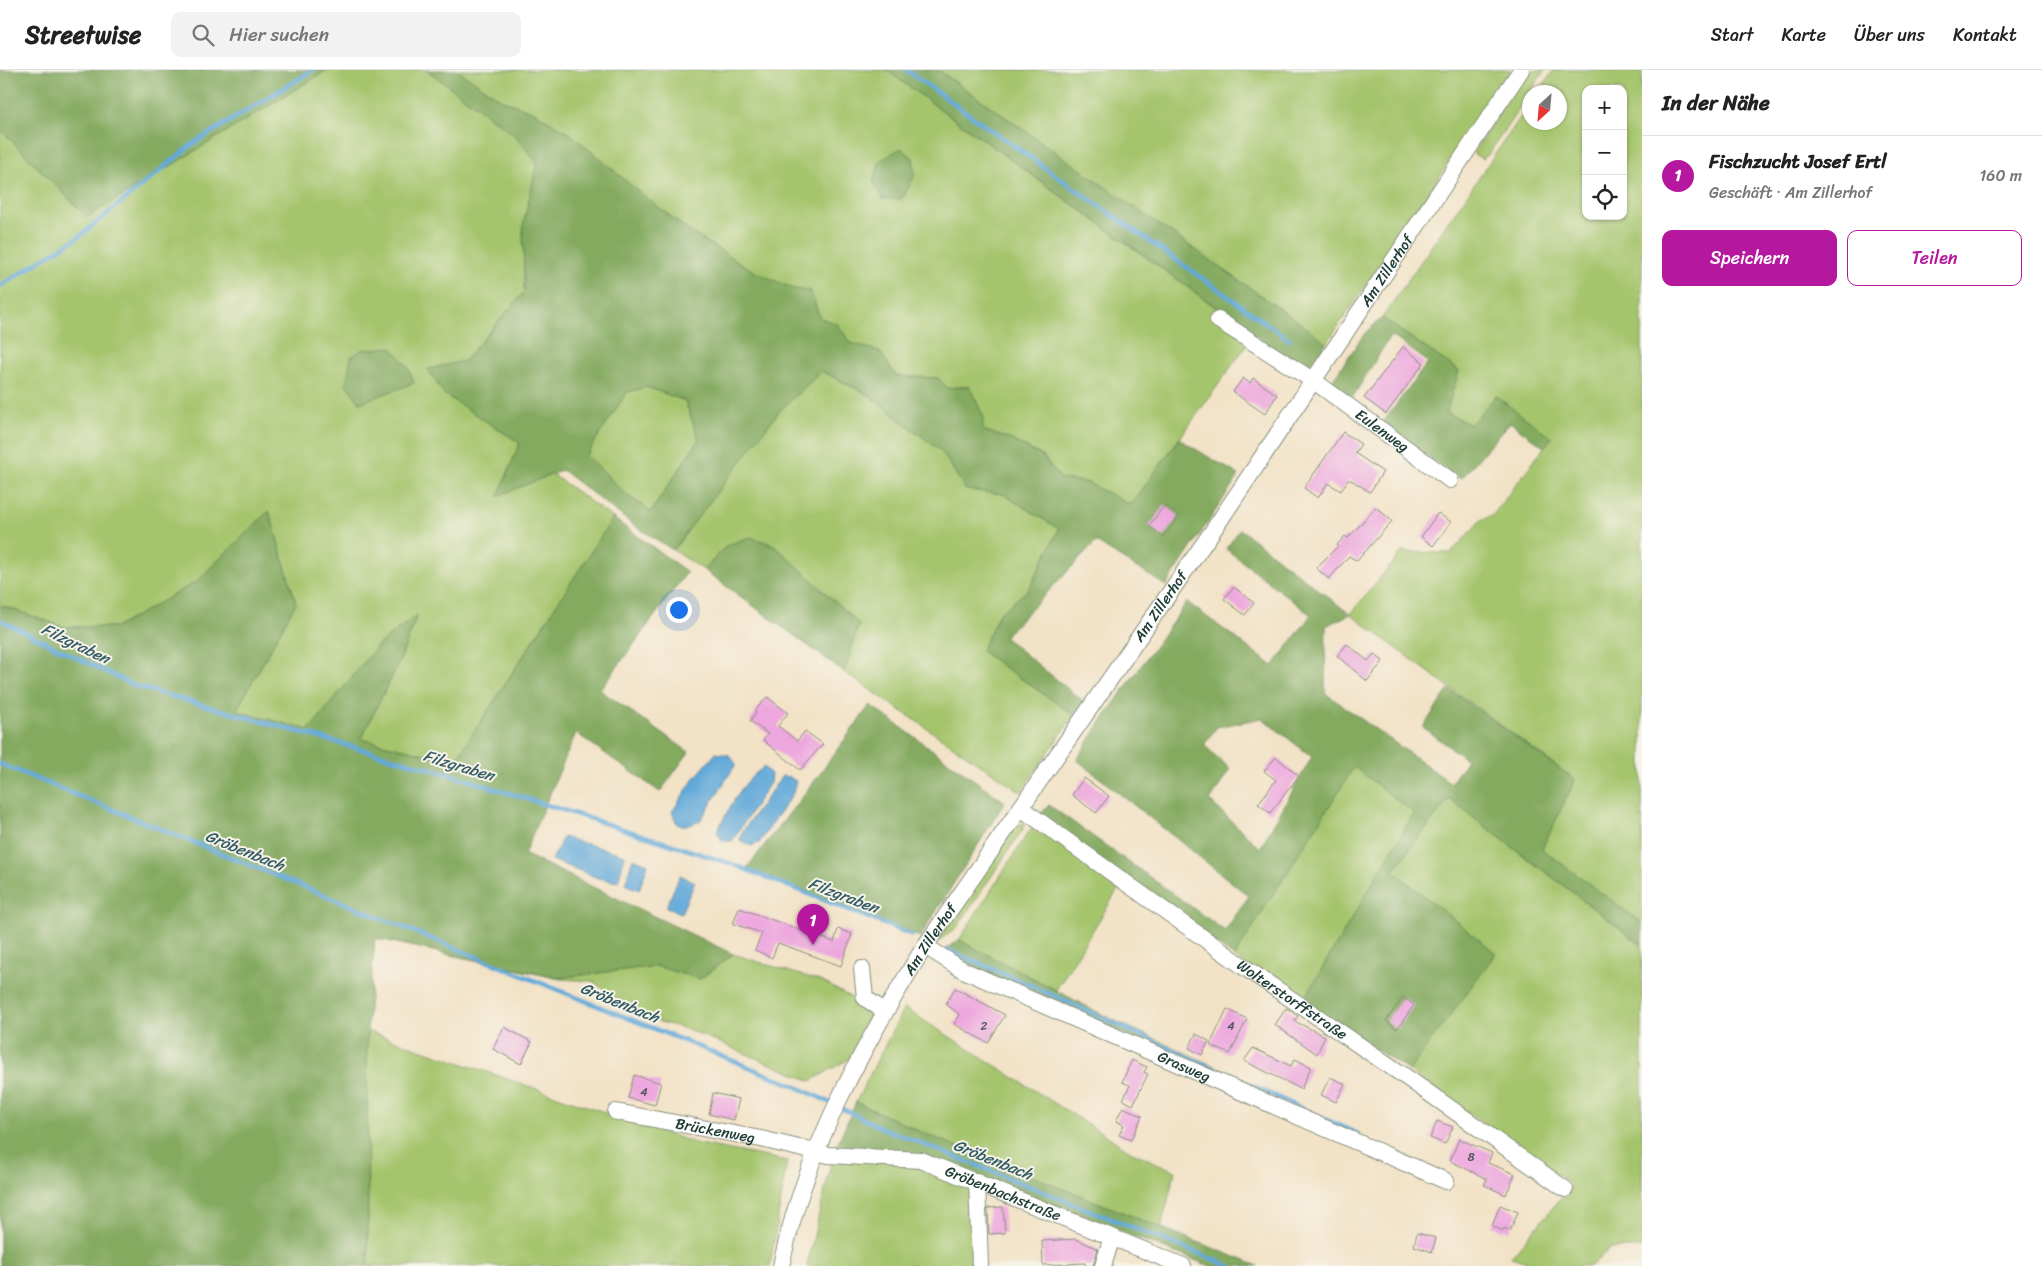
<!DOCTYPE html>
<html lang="de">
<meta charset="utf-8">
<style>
:root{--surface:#fff;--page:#f2f2f2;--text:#222;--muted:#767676;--line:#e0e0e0;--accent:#b5179e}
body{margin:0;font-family:Sriracha,sans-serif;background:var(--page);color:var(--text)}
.controls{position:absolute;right:15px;top:15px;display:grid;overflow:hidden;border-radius:10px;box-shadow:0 1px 4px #0004}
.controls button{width:45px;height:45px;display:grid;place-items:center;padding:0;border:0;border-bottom:1px solid var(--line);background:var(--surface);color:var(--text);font:25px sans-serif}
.compass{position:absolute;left:1522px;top:15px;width:45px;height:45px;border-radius:50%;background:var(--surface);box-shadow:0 1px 4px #0004;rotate:206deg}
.you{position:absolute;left:678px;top:539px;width:18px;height:18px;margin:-12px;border:4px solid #fff;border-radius:50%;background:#1a73e8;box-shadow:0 0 0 8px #1a73e833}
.badge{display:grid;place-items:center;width:32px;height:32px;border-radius:50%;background:var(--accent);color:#fff;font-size:16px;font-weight:700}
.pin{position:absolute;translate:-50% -41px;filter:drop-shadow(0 1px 2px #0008)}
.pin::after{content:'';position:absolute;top:26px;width:18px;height:15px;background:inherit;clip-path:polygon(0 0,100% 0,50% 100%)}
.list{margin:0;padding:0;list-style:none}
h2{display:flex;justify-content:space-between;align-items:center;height:65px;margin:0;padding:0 20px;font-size:21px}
h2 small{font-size:16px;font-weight:400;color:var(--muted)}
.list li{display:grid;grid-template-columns:32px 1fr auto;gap:15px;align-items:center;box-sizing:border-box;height:80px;padding:0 20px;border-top:1px solid var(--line)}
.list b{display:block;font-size:19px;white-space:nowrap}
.list p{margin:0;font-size:16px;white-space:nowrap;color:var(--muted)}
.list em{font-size:16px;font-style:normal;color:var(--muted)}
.actions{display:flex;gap:10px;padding:15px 20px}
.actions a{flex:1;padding:11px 0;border:1px solid var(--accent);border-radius:10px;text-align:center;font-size:18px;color:var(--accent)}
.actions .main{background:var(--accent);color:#fff}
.icon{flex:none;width:28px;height:28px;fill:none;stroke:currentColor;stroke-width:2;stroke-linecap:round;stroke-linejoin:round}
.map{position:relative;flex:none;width:1642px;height:1196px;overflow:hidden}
header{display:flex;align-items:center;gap:30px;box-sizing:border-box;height:70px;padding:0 25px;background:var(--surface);border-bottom:1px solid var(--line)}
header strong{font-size:24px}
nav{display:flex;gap:28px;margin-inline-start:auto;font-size:18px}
.search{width:350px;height:45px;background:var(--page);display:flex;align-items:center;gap:12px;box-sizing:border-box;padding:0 18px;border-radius:10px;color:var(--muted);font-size:19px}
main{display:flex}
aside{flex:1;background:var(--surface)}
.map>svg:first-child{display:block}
.green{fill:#a5c56d;stroke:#628150;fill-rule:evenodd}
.forest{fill:#84aa60;stroke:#52744a;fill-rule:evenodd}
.water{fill:#62a9d9;stroke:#407386}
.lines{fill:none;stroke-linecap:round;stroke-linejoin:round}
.stream{stroke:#62a9d9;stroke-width:4.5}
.building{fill:#eda7de}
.minor-casing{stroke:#88907d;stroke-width:18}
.minor{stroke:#fff;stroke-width:16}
.labels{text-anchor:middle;stroke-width:4;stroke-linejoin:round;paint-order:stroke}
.number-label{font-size:12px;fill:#52585e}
.street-label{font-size:15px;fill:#1f3d34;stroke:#f7f3e8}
.water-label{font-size:16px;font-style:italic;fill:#335d66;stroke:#f7f3e8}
</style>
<header>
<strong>Streetwise</strong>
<div class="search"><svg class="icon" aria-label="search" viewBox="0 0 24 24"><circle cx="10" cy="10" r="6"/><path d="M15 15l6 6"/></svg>Hier suchen</div>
<nav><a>Start</a><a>Karte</a><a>Über uns</a><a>Kontakt</a></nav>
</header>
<main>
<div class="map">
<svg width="1642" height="1196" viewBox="0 0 1642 1196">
<rect width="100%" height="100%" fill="#f7f3e8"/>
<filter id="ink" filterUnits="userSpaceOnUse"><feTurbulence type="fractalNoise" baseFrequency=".02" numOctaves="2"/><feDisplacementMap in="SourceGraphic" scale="10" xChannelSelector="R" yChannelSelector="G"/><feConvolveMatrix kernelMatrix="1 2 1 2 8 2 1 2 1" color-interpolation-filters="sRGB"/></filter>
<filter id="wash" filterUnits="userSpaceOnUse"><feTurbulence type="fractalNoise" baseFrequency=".0096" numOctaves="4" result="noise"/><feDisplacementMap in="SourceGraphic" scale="20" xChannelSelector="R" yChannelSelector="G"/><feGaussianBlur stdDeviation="1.12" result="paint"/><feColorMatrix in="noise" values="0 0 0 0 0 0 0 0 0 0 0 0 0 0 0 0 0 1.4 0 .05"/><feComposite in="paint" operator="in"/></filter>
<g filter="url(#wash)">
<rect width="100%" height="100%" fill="#f2e2c6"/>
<path class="green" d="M 327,0 L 427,0 L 516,66 L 537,93 L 523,157 L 525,222 L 464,291 L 429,299 L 444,324 L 520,373 L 499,425 L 552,404 L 613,448 L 455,691 L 361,669 L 400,590 L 417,546 L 379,574 L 309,660 L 236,641 L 296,533 L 269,441 L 196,512 L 117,557 L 64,557 L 0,535 L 0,59 L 87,147 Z
M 457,0 L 886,0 L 1254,265 L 1131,436 L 1086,412 L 1061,409 L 1043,386 L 1012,370 L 982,360 L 983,345 L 947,318 L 938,308 L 896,306 L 880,282 L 851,273 L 837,254 L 820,248 L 810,221 L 794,219 L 755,202 L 692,163 L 536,43 L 500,29 Z
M 938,0 L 1511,0 L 1326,274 L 1310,260 Z
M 1527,0 L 1545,0 L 1488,85 L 1482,89 L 1473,83 Z
M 1554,0 L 1642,0 L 1642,853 L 1541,779 L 1575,710 L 1350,544 L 1402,482 L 1451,483 L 1481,450 L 1493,445 L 1551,368 L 1496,326 L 1470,355 L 1446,342 L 1459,301 L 1382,248 L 1529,35 L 1530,52 L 1560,52 L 1560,22 L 1538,22 ZM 1586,19 L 1623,19 L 1623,146 L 1586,146 Z
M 821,301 L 869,325 L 942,382 L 966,420 L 1003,424 L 1059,459 L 1029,519 L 999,544 L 981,581 L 1074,645 L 1021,722 L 844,602 L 859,554 L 774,475 L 750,467 L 726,476 L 704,500 L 673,480 L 780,340 Z
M 647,317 L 685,331 L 699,369 L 651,442 L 628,426 L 586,385 L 627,322 Z
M 1353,696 L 1415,743 L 1303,931 L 1234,887 Z
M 1449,729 L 1642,875 L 1642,1178 L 1610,1178 L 1591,1196 L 1543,1196 L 1511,1187 L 1572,1115 L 1409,1001 L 1393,801 Z
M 1039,746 L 1125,808 L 1056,920 L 959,870 Z
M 1025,753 L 1023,759 L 958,856 L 936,873 L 1016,755 Z
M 375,868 L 557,908 L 656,896 L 700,909 L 733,884 L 823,912 L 875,941 L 852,987 L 811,1011 L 687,959 L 648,949 L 592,911 L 560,909 Z
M 904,938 L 1132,1082 L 1175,1101 L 1161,1158 L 923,1063 L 856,1032 Z
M 367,961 L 695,1073 L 787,1091 L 770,1196 L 368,1196 Z
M 834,1081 L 973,1105 L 974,1196 L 807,1196 Z"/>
<path class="forest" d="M 0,0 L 327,0 L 87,147 L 0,59 Z
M 427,0 L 457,0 L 500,29 L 536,43 L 571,64 L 639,122 L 692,163 L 755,202 L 794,219 L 810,221 L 820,248 L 837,254 L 851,273 L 880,282 L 896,306 L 938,308 L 947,318 L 969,316 L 983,345 L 983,360 L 1012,370 L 1043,387 L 1061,409 L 1086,412 L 1131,435 L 1179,369 L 1239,405 L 1166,516 L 1096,472 L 1004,567 L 1083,631 L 1074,645 L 981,581 L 999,544 L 1029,519 L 1059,459 L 1003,424 L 966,420 L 942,382 L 869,325 L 822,301 L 780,340 L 673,480 L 635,456 L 562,400 L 498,426 L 520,373 L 444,324 L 428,299 L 464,291 L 524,222 L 523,157 L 537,93 L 516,66 ZM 647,317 L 685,331 L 699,369 L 651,442 L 628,426 L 586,385 L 627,322 Z
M 886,0 L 938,0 L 1310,260 L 1326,274 L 1308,296 L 1287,288 Z
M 901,78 L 913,88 L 915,105 L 902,129 L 883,129 L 873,112 L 880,91 Z
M 1382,248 L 1459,301 L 1446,343 L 1470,355 L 1496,326 L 1552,368 L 1544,377 L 1510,352 L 1461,409 L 1381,355 L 1428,292 L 1391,265 L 1349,333 L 1327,318 L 1365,263 Z
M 391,277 L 408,297 L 414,313 L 360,333 L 346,314 L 351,287 L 361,280 Z
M 269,441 L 296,533 L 236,641 L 309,660 L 379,574 L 417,545 L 400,590 L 361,669 L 455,691 L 613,448 L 687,502 L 600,620 L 689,682 L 660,722 L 576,663 L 524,784 L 733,884 L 700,909 L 656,896 L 557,908 L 375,868 L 367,961 L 368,1196 L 0,1196 L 0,535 L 64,557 L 117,557 L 196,512 Z
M 1240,459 L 1350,544 L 1326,556 L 1325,623 L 1451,713 L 1467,690 L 1423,657 L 1449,619 L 1575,710 L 1542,779 L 1642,853 L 1642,875 L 1449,729 L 1393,801 L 1496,883 L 1409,1001 L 1303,931 L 1414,743 L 1354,697 L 1234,887 L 1039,746 L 1049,735 L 1225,861 L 1249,826 L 1077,690 L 1100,653 L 1187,532 L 1273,596 L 1311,545 L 1226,479 ZM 1262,648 L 1312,687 L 1260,778 L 1210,731 L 1230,699 L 1204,675 L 1217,657 Z
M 750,467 L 774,475 L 859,554 L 844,602 L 704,500 L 726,476 Z
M 870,635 L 1005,732 L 920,867 L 746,799 L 813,713 Z
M 959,870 L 1111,949 L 1234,1005 L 1229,1010 L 940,883 Z
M 856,1032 L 923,1063 L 1258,1196 L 1210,1196 L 973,1105 L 834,1081 Z"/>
<path class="water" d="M 716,683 L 729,685 L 736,694 L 700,751 L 687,756 L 677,754 L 672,742 L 693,710 Z
M 764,697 L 771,704 L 770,713 L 732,771 L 722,771 L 717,761 C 730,738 741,712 764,697 Z
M 782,706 L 789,707 L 796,711 L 793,723 L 759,773 L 751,776 L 740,770 L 742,762 Z
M 563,767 L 625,785 L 618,812 L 598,808 L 552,790 Z
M 633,788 L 648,794 L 639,820 L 625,814 Z
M 680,805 L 695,812 L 681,843 L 666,837 Z"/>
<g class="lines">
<path class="stream" d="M 906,0 L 1290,270
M 0,216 L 80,166 L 194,73 L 313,0
M 0,550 L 135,616 L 439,701 L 566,741 L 732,794 L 912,865
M 0,694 L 793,1015 L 833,1034
M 948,880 L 1032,916 L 1358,1064
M 839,1037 L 880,1057 L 1230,1196"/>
</g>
<g id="blocks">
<path class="building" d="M 1403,277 L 1424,293 L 1386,344 L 1364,328 Z
M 1243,308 L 1250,313 L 1253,308 L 1277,325 L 1265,344 L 1233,322 Z
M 1343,362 L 1361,374 L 1355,383 L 1383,402 L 1370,422 L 1351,410 L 1348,410 L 1341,421 L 1328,413 L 1318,428 L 1304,418 Z
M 1165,435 L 1179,446 L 1163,467 L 1149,456 Z
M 1376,437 L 1392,451 L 1357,491 L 1349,486 L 1329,509 L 1316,498 L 1338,476 L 1337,475 L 1345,466 L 1348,468 Z
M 1438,443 L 1451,452 L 1433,476 L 1421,467 Z
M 1234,517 L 1254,533 L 1245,545 L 1224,529 Z
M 1347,574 L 1368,591 L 1374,584 L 1383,591 L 1367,611 L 1337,586 Z
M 767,627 L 788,643 L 778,656 L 797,671 L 805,661 L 823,674 L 800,700 L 763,670 L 768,664 L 750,651 L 756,642 L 755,641 Z
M 1276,687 L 1299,706 L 1270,743 L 1258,734 L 1276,710 L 1264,701 Z
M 1084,708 L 1109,726 L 1096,743 L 1072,725 Z
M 739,838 L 834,872 L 838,859 L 852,864 L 841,896 L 778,873 L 772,888 L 755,880 L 762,863 L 733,854 Z
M 955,918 L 1005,945 L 988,973 L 954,954 L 960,945 L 946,934 Z
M 1403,927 L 1414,935 L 1397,959 L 1386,951 Z
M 1286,938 L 1298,946 L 1294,951 L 1325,966 L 1317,984 L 1275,955 Z
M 1227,939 L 1247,949 L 1230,984 L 1210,975 Z
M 504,957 L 532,972 L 521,994 L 493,979 Z
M 1196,964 L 1209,971 L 1202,985 L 1189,978 Z
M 1253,978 L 1291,996 L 1295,989 L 1311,997 L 1301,1019 L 1244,991 Z
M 1132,990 L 1147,997 L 1144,1002 L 1148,1004 L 1133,1035 L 1123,1030 L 1130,1015 L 1122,1012 Z
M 634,1005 L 661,1013 L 655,1035 L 628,1028 Z
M 1330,1007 L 1345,1014 L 1336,1032 L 1321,1025 Z
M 713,1023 L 739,1029 L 734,1050 L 709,1044 Z
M 1123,1037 L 1142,1046 L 1131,1070 L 1119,1065 L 1124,1055 L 1116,1051 Z
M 1437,1051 L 1453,1057 L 1445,1074 L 1430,1068 Z
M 1459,1069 L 1492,1083 L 1488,1093 L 1515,1104 L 1506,1125 L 1484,1115 L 1487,1109 L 1450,1091 Z
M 1500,1135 L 1518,1142 L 1510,1161 L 1504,1158 L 1503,1161 L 1492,1156 Z
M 1003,1137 L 1005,1163 L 989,1164 L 988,1138 Z
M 1417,1163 L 1436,1168 L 1432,1182 L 1414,1176 Z
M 1076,1169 L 1098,1179 L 1093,1196 L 1085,1196 L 1085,1193 L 1043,1195 L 1042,1171 Z"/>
</g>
</g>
<g filter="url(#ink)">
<use href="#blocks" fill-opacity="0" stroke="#88907d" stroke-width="1"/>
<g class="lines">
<defs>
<g id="minor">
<path id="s1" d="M 1218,250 L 1314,311 L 1450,410"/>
<path id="s2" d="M 1021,738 L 1244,897 L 1406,1007 L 1565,1119"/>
<path id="s3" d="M 925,876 L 963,900 L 1446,1111"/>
<path d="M 862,899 L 865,928 L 884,941"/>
<path id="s4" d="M 616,1042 L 761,1069 L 828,1085 L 921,1090 L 1183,1196"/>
<path d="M 977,1111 L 980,1196"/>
<path id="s5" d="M 781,1196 C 805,1081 863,975 925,876 L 1216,456 L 1521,0"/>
<path d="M 1103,1196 L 1112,1167"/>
</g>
</defs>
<use href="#minor" class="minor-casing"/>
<use href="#minor" class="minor"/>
</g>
</g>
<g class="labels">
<g class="number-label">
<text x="984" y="960">2</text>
<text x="1231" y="960">4</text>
<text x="644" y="1026">4</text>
<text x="1471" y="1091">8</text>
</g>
<g class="street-label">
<text dy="5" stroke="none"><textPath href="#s5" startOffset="1171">Am Zillerhof</textPath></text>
<text dy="5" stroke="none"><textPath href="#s1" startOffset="198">Eulenweg</textPath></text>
<text dy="5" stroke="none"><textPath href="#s5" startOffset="766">Am Zillerhof</textPath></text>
<text dy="5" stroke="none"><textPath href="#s5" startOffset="361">Am Zillerhof</textPath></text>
<text dy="5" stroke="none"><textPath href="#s2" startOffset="332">Wolterstorffstraße</textPath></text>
<text dy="5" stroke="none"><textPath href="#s3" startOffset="286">Grasweg</textPath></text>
<text dy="5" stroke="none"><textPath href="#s4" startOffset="101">Brückenweg</textPath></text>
<text dy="5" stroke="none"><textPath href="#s4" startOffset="398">Gröbenbachstraße</textPath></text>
</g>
<g class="water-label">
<text transform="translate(76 573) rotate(26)" y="6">Filzgraben</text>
<text transform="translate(459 695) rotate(17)" y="6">Filzgraben</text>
<text transform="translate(245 780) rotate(22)" y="6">Gröbenbach</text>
<text transform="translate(844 825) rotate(21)" y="6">Filzgraben</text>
<text transform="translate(620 932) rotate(22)" y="6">Gröbenbach</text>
<text transform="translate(993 1089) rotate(22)" y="6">Gröbenbach</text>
</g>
</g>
</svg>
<div class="controls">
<button>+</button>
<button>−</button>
<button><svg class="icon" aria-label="locate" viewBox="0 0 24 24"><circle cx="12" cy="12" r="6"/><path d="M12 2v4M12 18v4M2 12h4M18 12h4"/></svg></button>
</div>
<svg class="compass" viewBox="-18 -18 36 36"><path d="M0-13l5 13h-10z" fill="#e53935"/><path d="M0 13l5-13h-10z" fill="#767676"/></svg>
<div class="you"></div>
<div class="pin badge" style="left:813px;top:875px">1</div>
</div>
<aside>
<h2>In der Nähe<small></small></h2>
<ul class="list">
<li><span class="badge">1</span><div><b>Fischzucht Josef Ertl</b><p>Geschäft · Am Zillerhof</p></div><em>160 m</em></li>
</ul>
<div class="actions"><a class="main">Speichern</a><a>Teilen</a></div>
</aside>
</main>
